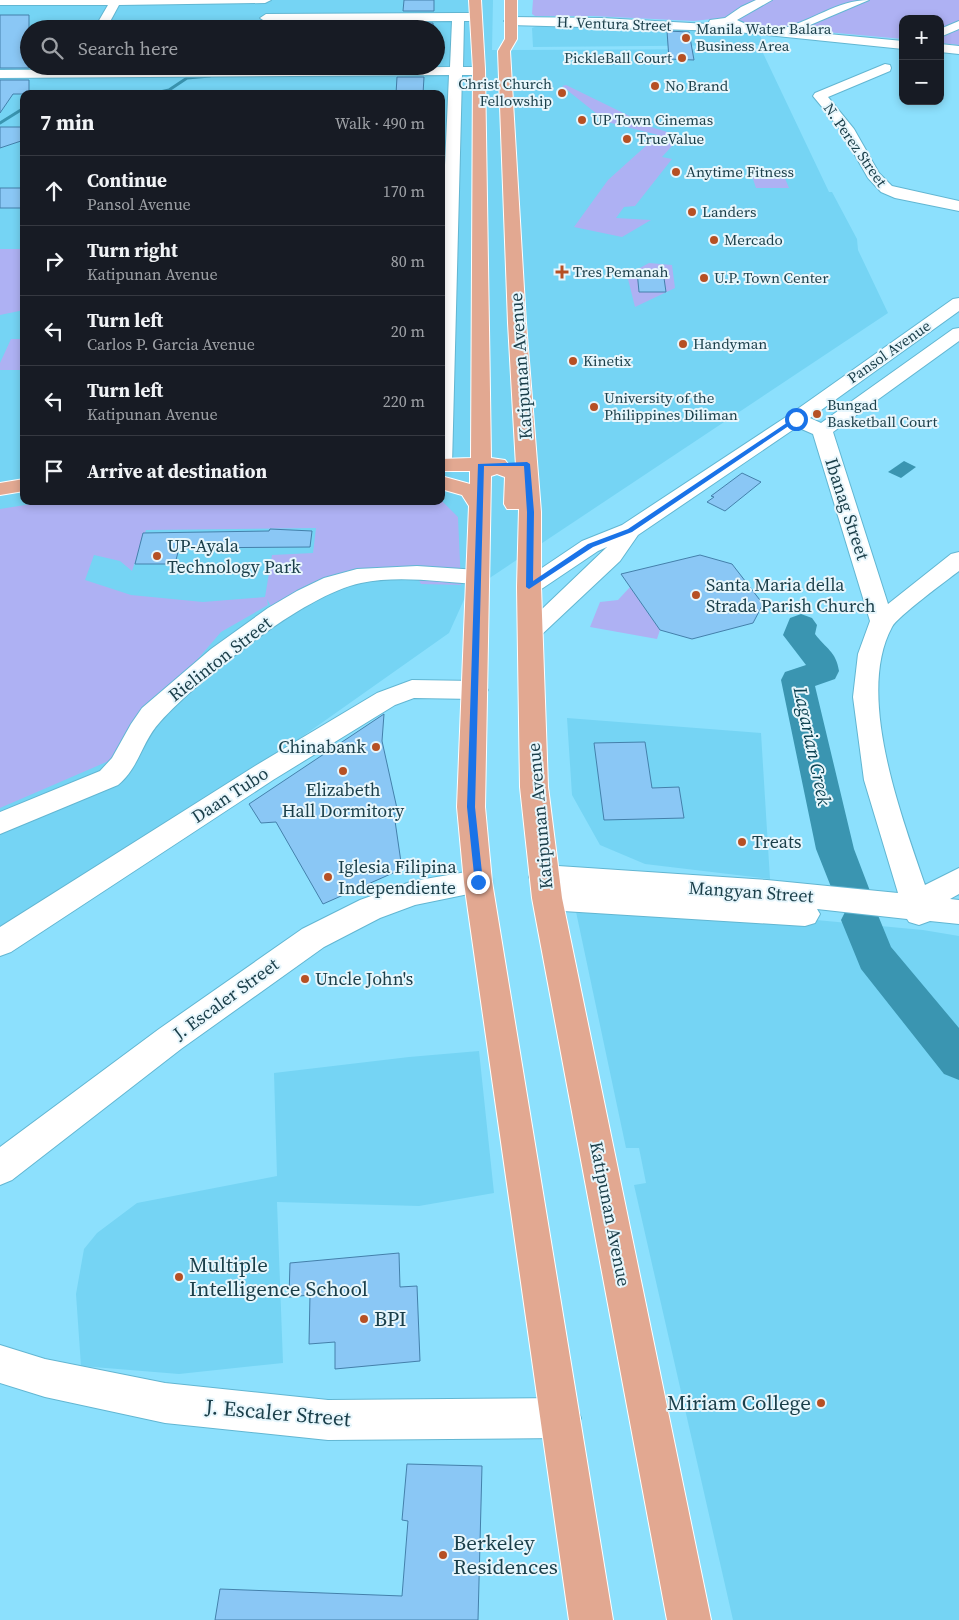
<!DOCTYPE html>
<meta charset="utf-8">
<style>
:root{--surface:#171b24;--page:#20242c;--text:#f1f3f6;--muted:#9ea1a6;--line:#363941}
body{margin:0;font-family:"Source Serif 4",serif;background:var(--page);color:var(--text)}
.controls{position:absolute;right:15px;top:15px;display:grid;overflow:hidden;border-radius:10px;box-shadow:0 2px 8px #0003}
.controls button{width:45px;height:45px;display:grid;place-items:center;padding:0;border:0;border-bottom:1px solid var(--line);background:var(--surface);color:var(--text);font:25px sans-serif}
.stop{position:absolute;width:15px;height:15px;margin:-11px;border:4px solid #1a73e8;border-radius:50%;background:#fff}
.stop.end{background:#1a73e8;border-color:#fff;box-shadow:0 1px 5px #0008}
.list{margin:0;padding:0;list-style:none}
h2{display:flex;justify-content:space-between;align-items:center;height:65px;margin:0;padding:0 20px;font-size:21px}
h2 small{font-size:16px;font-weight:400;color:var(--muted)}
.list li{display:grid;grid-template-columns:32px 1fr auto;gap:15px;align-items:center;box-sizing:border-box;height:70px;padding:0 20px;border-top:1px solid var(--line)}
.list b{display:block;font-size:19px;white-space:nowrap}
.list p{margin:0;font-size:16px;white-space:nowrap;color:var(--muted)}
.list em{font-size:16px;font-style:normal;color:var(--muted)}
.icon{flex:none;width:28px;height:28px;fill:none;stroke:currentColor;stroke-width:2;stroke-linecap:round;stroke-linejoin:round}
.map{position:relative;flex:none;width:959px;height:1620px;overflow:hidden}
.search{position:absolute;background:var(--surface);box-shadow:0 2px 8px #0003;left:20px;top:20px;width:425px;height:55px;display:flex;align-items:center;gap:12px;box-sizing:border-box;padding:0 18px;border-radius:28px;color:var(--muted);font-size:19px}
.panel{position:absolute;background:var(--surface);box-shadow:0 2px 8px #0003;left:20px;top:90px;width:425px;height:415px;border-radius:10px}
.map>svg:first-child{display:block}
.built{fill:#75d4f4;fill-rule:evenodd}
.green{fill:#aeb1f3;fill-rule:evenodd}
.water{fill:#3a95b1}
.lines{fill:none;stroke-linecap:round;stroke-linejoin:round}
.stream{stroke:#3a95b1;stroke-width:3}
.river{fill:#3a95b1;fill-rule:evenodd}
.building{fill:#8ac7f5;stroke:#4480ab}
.minor-casing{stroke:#62b6d2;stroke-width:2}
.major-casing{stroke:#fff;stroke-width:2}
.minor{fill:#fff;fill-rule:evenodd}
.major{fill:#e2a891;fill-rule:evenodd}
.route{fill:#1a73e8}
.poi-dot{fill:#b65024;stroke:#e7f6fc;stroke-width:2}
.labels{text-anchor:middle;stroke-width:4;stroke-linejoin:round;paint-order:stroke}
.far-street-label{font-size:15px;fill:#1a3e49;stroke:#e7f6fc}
.far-poi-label{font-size:15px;fill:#1a3e49;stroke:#e7f6fc;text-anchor:start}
.street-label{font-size:18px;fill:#1a3e49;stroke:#e7f6fc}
.poi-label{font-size:18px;fill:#1a3e49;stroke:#e7f6fc;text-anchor:start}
.water-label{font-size:19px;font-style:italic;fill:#0c4251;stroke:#e7f6fc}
.near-poi-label{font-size:21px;fill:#1a3e49;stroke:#e7f6fc;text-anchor:start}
.near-street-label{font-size:21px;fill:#1a3e49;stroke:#e7f6fc}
</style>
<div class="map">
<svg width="959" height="1620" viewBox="0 0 959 1620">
<rect width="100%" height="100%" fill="#8ce0fd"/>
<path class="built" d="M 0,0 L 493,0 L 492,50 L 761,49 L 829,192 L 832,192 L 857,239 L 858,250 L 888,313 L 467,593 L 449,633 L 0,950 ZM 29,29 L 436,29 L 436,66 L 29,66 ZM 24,94 L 441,94 L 441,501 L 24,501 Z
M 555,23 L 758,32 L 765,45 L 533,47 L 532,28 L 543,24 Z
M 567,718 L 761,733 L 770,879 L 645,864 L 600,845 L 572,795 Z
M 575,907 L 784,917 L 923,930 L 959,936 L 959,1620 L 733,1620 L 634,1185 L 646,1183 L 639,1148 L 626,1148 Z
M 479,1051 L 494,1193 L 419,1206 L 277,1202 L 283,1363 L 179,1374 L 81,1366 L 76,1294 L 84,1249 L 97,1233 L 137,1203 L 277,1176 L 274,1073 L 409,1057 Z"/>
<path class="green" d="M 533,0 L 959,0 L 959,45 L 940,43 L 940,19 L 903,19 L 903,39 L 759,26 L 747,24 L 729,17 L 694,21 L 593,16 L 535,16 L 532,14 Z
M 566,85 L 654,128 L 681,136 L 662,157 L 672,159 L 635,206 L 624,207 L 616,218 L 651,220 L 622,237 L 574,227 L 608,180 L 658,135 L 607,122 L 562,86 Z
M 752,176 L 784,176 L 789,188 L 756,188 Z
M 0,249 L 24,249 L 24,310 L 0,315 Z
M 649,263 L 672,265 L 675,288 L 635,307 L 627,275 Z
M 11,339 L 24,339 L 24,370 L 0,370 L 0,363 Z
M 441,500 L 458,517 L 461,585 L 421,584 L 414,571 L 350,572 L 274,612 L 267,599 L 268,605 L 221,632 L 111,760 L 0,808 L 0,509 L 50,501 ZM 316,528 L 313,553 L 272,555 L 265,597 L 203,602 L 131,595 L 85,580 L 94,555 L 120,561 L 132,571 L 146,530 Z
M 630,587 L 660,630 L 657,639 L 590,627 L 600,602 L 618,600 Z"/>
<path class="water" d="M 904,461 L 916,467 L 901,478 L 888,472 Z"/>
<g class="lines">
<path class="stream" d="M 151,94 L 169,90 L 187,78 L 210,76
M 0,123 L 24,108"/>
<path class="river" d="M 801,614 L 812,618 L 817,625 L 815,634 C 826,649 836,651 839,671 L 835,679 L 815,686 L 854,849 L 870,891 L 865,902 L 851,907 L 837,902 L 816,849 L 781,680 L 785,672 L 806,665 L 783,635 L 790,618 Z
M 861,904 L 875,908 L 891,947 L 959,1028 L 959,1080 L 944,1074 L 861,969 L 841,920 L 847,908 Z"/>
</g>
<path class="building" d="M 404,0 L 434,0 L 434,11 L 403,11 Z
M 0,15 L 29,15 L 29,68 L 0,68 Z
M 402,23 L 433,23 L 433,29 L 402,29 Z
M 667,31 L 689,32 L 694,60 L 669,59 Z
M 397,77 L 424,77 L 423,94 L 396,94 Z
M 0,80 L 29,80 L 29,94 L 13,94 L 0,113 Z
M 0,127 L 24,127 L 24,140 L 0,148 Z
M 0,188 L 24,188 L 24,208 L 0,208 Z
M 637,271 L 663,271 L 666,292 L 639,292 Z
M 742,473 L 761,482 L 725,511 L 707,502 L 714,497 L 711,496 Z
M 270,529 L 312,531 L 310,547 L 179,548 L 175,564 L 135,564 L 143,533 L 269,531 Z
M 700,555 L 732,564 L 763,604 L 753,623 L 692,639 L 660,630 L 621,574 Z
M 384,714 L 382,741 L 398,813 L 394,814 L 402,869 L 323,904 L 276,822 L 261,823 L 249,804 Z
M 645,742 L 652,788 L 679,787 L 684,818 L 604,820 L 594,743 Z
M 399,1253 L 400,1287 L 417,1286 L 420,1361 L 335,1369 L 335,1342 L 309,1344 L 310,1295 L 289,1297 L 290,1263 Z
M 407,1464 L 482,1466 L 478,1620 L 215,1620 L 220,1589 L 402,1596 L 408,1521 L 402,1520 Z"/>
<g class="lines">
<defs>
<path id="minor" d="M 0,0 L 271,0 L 265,3 L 119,5 L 106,29 L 94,29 L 108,5 L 0,5 Z
M 756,0 L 772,0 L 737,20 C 747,25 768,32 780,29 C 811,22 837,0 869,0 L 796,31 L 903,41 L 903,49 L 728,31 L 510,25 L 504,21 L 510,17 L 602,18 L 708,24 L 710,20 L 725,18 L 741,7 Z
M 458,13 L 475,13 L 481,17 L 475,21 L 464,21 L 463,67 L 479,67 L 485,71 L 479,75 L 462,75 L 452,465 L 449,469 L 442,471 L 441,255 L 449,75 L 0,78 L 0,70 L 450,67 L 452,21 L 266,22 L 260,18 L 266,14 Z
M 959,21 L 959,29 L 940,37 L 940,29 Z
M 940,44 L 959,46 L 959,54 L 940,52 Z
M 885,64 L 890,65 L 891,68 L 890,71 L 828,97 L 854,129 L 879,173 L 892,186 L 959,201 L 959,211 L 895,198 L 881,192 L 868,178 L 840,129 L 813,96 L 815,93 Z
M 959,298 L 959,311 L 810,418 L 821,423 L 953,329 L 959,328 L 959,341 L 833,432 L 888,604 L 951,554 L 959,552 L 959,571 C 947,580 897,617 892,627 C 855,695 902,817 925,885 L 959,868 L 959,894 L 950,899 L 959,900 L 959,924 L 930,921 L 919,925 L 909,922 L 907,919 L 817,909 L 820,914 L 815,923 L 805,926 L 547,910 L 537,907 L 532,898 L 537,889 L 541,888 L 533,885 L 529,877 L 533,869 L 543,865 L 767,880 L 898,893 L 864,780 L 853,697 L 858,654 L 870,621 L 813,434 L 797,427 L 638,535 L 620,561 L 539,637 L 531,639 L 523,637 L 519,631 L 607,547 L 598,551 L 537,592 L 529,595 L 521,592 L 517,587 L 521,582 L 582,541 L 622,525 L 789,415 L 953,299 Z
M 417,566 L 478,570 L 486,572 L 489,577 L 486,582 L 478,584 C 440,582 399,575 361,583 C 305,594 198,680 160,722 C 142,741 139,768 118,785 L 0,834 L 0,812 L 100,771 L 112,758 L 131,724 L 142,708 L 211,649 L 268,608 L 297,591 L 324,578 L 357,569 Z
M 412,680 L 475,681 L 484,684 L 488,690 L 484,696 L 475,699 L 414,698 L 395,705 L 273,780 L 11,952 L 0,956 L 0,927 L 255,766 L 377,693 Z
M 478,870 L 488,874 L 492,882 L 488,890 L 415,905 L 380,918 L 324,947 L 181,1049 L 12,1180 L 0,1185 L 0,1147 L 159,1029 L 302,929 L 360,900 L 413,881 Z
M 0,1345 L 45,1359 L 165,1383 L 328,1400 L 561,1398 L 575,1404 L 581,1418 L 575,1432 L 561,1438 L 328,1440 L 165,1423 L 45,1397 L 0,1383 Z"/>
<path id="major" d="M 469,0 L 481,0 L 485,69 L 491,458 L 505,460 L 508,464 L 516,466 L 508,323 L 498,51 L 505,39 L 505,0 L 517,0 L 517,39 L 510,51 L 526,323 L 541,512 L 541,587 L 548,787 L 562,898 L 711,1620 L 667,1620 L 532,898 L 520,787 L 517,587 L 519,509 L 507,509 L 504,504 L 505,477 L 497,474 L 491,476 L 485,807 L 492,882 L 613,1620 L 569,1620 L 464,882 L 457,807 L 469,506 L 462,495 L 441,489 L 441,476 L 470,484 L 470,471 L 441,471 L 441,459 L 471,458 L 473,69 Z
M 24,479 L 24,491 L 0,495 L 0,483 Z"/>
</defs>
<use href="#minor" class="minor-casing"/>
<use href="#major" class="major-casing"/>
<use href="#minor" class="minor"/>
<use href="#major" class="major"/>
</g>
<path class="route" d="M 794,418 L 799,419 L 632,532 L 593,547 L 529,589 L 526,587 L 527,512 L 524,466 L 484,466 L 475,807 L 483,882 L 478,885 L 475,884 L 467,807 L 478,464 L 527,462 L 530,464 L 534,512 L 533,581 L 588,544 L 628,529 Z"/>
<g class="poi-dot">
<circle cx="686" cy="38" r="5"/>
<circle cx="682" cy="58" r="5"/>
<circle cx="655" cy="86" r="5"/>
<circle cx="562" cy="93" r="5"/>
<circle cx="582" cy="120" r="5"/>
<circle cx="627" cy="139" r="5"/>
<circle cx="676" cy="172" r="5"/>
<circle cx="692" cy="212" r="5"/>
<circle cx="714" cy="240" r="5"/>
<path d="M559.5 264.5h5v5h5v5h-5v5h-5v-5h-5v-5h5z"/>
<circle cx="704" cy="278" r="5"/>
<circle cx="683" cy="344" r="5"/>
<circle cx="573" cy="361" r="5"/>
<circle cx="594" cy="407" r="5"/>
<circle cx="817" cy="414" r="5"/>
<circle cx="157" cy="556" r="5"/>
<circle cx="696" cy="595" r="5"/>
<circle cx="376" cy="747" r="5"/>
<circle cx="343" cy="771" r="5"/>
<circle cx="742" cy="842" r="5"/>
<circle cx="328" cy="877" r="5"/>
<circle cx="305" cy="979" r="5"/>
<circle cx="179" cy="1277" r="5"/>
<circle cx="364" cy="1319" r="5"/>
<circle cx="821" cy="1403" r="5"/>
<circle cx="443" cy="1555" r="5"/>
</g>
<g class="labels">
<g class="far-street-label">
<text transform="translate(614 24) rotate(2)" y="5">H. Ventura Street</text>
<text transform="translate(855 145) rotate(55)" y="5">N. Perez Street</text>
<text transform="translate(889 352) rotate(-35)" y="5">Pansol Avenue</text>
</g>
<g class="far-poi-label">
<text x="696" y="34">Manila Water Balara<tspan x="696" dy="17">Business Area</tspan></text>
<text x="672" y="63" text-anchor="end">PickleBall Court</text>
<text x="552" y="89" text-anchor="end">Christ Church<tspan x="552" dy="17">Fellowship</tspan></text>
<text x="665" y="91">No Brand</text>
<text x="592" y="125">UP Town Cinemas</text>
<text x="637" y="144">TrueValue</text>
<text x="686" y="177">Anytime Fitness</text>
<text x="702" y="217">Landers</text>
<text x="724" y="245">Mercado</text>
<text x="573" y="277">Tres Pemanah</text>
<text x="714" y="283">U.P. Town Center</text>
<text x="693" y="349">Handyman</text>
<text x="583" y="366">Kinetix</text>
<text x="604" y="403">University of the<tspan x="604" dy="17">Philippines Diliman</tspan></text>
<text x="827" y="410">Bungad<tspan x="827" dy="17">Basketball Court</tspan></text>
</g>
<g class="street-label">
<text transform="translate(521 366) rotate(-94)" y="6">Katipunan Avenue</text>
<text transform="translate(847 509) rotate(72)" y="6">Ibanag Street</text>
<text transform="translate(220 659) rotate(-38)" y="6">Rielinton Street</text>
<text transform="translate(230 795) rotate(-33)" y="6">Daan Tubo</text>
<text transform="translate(540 816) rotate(-95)" y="6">Katipunan Avenue</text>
<text transform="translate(751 892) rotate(4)" y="6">Mangyan Street</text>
<text transform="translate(226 999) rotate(-36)" y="6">J. Escaler Street</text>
<text transform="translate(610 1214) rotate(79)" y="6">Katipunan Avenue</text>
</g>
<g class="poi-label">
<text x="167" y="552">UP-Ayala<tspan x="167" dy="21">Technology Park</tspan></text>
<text x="706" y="591">Santa Maria della<tspan x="706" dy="21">Strada Parish Church</tspan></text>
<text x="366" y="753" text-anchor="end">Chinabank</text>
<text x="343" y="796" text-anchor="middle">Elizabeth<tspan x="343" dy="21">Hall Dormitory</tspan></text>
<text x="752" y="848">Treats</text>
<text x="338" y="873">Iglesia Filipina<tspan x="338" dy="21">Independiente</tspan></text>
<text x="315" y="985">Uncle John's</text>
</g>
<g class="water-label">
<text transform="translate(813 746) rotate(78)" y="7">Lagarian Creek</text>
</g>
<g class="near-poi-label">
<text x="189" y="1272">Multiple<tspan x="189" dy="24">Intelligence School</tspan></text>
<text x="374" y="1326">BPI</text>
<text x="811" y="1410" text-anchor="end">Miriam College</text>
<text x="453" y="1550">Berkeley<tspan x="453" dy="24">Residences</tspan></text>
</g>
<g class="near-street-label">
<text transform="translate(278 1413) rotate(5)" y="7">J. Escaler Street</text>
</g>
</g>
</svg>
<div class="controls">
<button>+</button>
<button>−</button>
</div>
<div class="stop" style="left:796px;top:419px"></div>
<div class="stop end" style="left:478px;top:882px"></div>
<div class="search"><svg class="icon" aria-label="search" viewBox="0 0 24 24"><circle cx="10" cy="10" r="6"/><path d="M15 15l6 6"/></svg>Search here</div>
<section class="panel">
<h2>7 min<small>Walk · 490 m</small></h2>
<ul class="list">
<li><svg class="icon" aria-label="ahead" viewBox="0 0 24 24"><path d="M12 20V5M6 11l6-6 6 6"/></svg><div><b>Continue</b><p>Pansol Avenue</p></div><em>170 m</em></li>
<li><svg class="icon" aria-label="right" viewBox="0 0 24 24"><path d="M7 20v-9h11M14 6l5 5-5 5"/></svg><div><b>Turn right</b><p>Katipunan Avenue</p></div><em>80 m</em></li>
<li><svg class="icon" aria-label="left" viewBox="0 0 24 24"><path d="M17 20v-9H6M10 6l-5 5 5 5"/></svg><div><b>Turn left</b><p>Carlos P. Garcia Avenue</p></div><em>20 m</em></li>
<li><svg class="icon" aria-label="left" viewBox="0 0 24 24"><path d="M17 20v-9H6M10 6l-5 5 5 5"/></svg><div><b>Turn left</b><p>Katipunan Avenue</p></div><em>220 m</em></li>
<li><svg class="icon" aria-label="arrive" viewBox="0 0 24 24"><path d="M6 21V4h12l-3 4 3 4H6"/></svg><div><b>Arrive at destination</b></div></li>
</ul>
</section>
</div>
